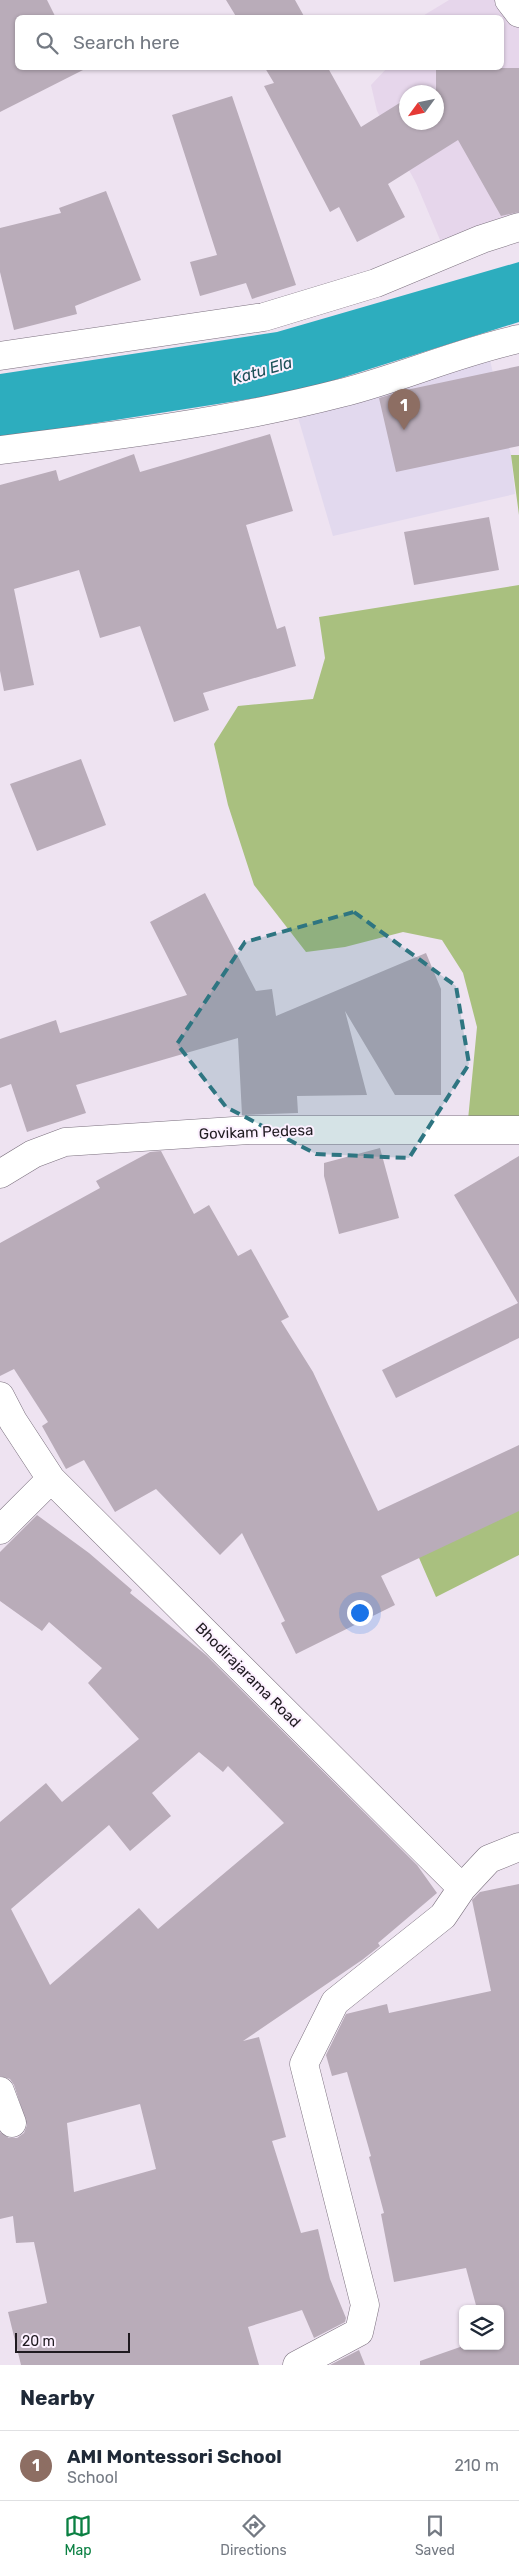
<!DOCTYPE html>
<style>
:root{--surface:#fff;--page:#f2f2f3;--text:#1f2937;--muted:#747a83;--line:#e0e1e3;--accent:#0b8043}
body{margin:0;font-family:Rubik,sans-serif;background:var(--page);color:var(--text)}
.controls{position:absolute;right:15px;bottom:15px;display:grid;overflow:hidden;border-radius:8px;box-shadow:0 1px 4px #0004}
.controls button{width:45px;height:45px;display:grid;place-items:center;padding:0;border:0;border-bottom:1px solid var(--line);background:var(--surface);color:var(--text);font:25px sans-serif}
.compass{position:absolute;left:399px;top:85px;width:45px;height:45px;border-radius:50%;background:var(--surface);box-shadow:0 1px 4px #0004;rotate:237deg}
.scale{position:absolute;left:15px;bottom:12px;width:115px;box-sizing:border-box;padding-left:5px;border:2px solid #1f1a20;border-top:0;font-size:14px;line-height:18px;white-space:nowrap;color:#1f1a20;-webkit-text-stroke:4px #fcf0ff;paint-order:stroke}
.you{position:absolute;left:359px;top:1612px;width:18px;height:18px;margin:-12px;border:4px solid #fff;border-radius:50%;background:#1a73e8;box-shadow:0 0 0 8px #1a73e833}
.badge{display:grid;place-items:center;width:32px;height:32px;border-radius:50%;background:var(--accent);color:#fff;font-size:16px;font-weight:700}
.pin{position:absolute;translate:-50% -41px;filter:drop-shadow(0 1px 2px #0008)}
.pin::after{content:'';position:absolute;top:26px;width:18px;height:15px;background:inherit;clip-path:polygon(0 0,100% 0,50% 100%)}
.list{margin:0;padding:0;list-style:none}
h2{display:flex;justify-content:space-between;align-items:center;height:65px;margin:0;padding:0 20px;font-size:21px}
h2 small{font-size:16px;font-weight:400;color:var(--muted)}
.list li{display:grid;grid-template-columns:32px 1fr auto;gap:15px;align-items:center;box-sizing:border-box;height:70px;padding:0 20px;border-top:1px solid var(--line)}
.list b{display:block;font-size:19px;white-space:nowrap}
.list p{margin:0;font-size:16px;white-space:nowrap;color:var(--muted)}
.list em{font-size:16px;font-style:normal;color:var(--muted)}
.icon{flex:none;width:28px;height:28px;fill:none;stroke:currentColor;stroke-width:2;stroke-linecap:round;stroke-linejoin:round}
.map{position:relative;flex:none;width:519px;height:2365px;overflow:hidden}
.search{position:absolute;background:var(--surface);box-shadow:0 1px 4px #0004;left:15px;right:15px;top:15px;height:55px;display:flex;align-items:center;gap:12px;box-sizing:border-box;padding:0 18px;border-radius:8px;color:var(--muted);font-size:19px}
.sheet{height:135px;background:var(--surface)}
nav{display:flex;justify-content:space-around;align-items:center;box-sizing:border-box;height:70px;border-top:1px solid var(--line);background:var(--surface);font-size:14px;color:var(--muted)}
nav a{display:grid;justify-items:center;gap:2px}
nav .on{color:var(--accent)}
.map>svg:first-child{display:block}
.built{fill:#e6d6eb;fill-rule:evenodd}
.education{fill:#e2d9ee}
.green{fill:#a9c07f}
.water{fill:#2dadbe}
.building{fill:#b9acb9;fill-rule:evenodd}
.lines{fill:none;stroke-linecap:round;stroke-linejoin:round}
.street-casing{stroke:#7b707e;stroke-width:29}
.street{stroke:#fff;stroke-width:28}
.marked{fill:#2e7581;fill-opacity:0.2;stroke:#2e7581;stroke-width:4;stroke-dasharray:10 6;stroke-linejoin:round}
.labels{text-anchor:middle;stroke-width:4;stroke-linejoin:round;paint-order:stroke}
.street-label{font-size:15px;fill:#1f1a20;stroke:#fcf0ff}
.water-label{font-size:16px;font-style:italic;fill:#1c4f57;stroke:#fcf0ff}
</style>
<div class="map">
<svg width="519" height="2365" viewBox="0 0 519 2365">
<rect width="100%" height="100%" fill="#eee3f1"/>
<path class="built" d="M 449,0 L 509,0 L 519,13 L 519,227 L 446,254 L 416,183 L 377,111 L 371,85 L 387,68 L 502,68 L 502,18 L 421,17 ZM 406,92 L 436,92 L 436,122 L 406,122 Z"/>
<path class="education" d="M 487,346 L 511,455 L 515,494 L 333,536 L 294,404 Z"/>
<path class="green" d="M 511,455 L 519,455 L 519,515 Z
M 519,585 L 519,1130 L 467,1130 L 477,1027 L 463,973 L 442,940 L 403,932 L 345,947 L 306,952 L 254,885 L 228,805 L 214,744 L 238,706 L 313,699 L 325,658 L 319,617 Z
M 519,1449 L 519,1555 L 436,1597 L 403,1521 Z"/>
<path class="water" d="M 519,262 L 519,322 L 300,391 L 0,438 L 0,374 L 277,332 Z"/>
<path class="building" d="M 0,0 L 47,0 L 56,18 L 18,18 L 18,68 L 82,68 L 83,70 L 0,112 Z
M 226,0 L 295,0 L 305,18 L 237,18 Z
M 265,68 L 328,68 L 361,127 L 406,99 L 406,122 L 435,122 L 436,125 L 436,68 L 519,68 L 519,212 L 501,216 L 458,140 L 388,184 L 405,217 L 357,242 L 339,207 L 330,212 L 264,86 L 274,83 Z
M 232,96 L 296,285 L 252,299 L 246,283 L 200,296 L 190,262 L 217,255 L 172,115 Z
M 106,191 L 141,280 L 75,306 L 77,314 L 14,330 L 0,272 L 0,228 L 61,213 L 59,208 Z
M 519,366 L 519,446 L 396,472 L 379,398 L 406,390 Z
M 270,434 L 293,511 L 246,525 L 277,629 L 285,626 L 296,666 L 203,693 L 209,710 L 174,722 L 140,626 L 100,638 L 79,570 L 14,589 L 34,685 L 4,691 L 0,671 L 0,485 L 56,470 L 59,481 L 134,454 L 140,472 Z
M 489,517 L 499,570 L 414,585 L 404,532 Z
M 81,759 L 106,825 L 37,851 L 10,784 Z
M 205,893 L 256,991 L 272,989 L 276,1016 L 426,953 L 441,989 L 441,1095 L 395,1095 L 345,1011 L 367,1095 L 297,1096 L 298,1113 L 242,1115 L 238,1038 L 76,1085 L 86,1113 L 27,1132 L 11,1084 L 0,1088 L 0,1039 L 56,1020 L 60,1033 L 187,995 L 150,922 Z
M 380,1148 L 399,1218 L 339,1234 L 324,1176 L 324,1163 Z
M 161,1151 L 194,1214 L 209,1205 L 238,1256 L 251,1249 L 289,1317 L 281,1321 L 313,1372 L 378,1511 L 519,1445 L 519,1511 L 381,1576 L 395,1605 L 296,1654 L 281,1623 L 285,1621 L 242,1533 L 220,1555 L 156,1489 L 115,1512 L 84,1460 L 66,1469 L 42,1426 L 48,1422 L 14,1369 L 0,1376 L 0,1243 L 100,1188 L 96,1181 L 150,1152 Z
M 519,1156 L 519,1338 L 396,1398 L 382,1370 L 518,1303 L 454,1195 Z
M 37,1515 L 89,1553 L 132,1590 L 130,1593 L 206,1655 L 417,1865 L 437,1893 L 378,1943 L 380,1946 L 362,1960 L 243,2041 L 259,2037 L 286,2137 L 272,2141 L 301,2233 L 318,2229 L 330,2279 L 346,2318 L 345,2322 L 314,2338 L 302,2310 L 248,2327 L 259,2365 L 21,2365 L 8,2312 L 47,2303 L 34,2242 L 16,2243 L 13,2216 L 0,2219 L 0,2132 L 9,2138 L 17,2138 L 24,2133 L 27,2125 L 14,2085 L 10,2079 L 0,2076 L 0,1822 L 46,1783 L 62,1802 L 139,1739 L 88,1683 L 102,1668 L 49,1622 L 42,1631 L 0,1601 L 0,1552 ZM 199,1752 L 223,1772 L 228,1766 L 284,1823 L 158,1929 L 139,1908 L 50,1985 L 11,1909 L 109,1825 L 130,1851 L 171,1816 L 152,1793 ZM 140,2104 L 156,2169 L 74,2192 L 67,2123 Z
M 519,1884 L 519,2365 L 420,2365 L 420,2361 L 463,2346 L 500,2346 L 500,2309 L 477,2309 L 466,2268 L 394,2282 L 381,2214 L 384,2213 L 369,2157 L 371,2156 L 347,2072 L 332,2076 L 326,2055 L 346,2014 L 387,2004 L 389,2013 L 491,1991 L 472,1900 L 480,1892 Z
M 359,2350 L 365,2365 L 330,2365 Z"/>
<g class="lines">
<defs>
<path id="street" d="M 509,0 L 519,13
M 0,356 L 264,317 L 376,283 L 482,239 L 519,227
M 0,450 C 115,436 229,422 341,393 C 401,378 458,352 519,339
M 0,1174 L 33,1154 L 65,1142 L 249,1130 L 519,1130
M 0,1396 L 13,1421 L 51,1479 L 462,1888 L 489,1859 L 519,1847
M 0,1530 L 51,1479
M 0,2091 L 12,2123
M 297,2365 L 359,2332 L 365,2305 L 304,2064 L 335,2002 L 443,1916 L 462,1888"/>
</defs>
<use href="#street" class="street-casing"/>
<use href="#street" class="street"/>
</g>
<path class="marked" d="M 354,912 L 456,986 L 469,1064 L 409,1158 L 316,1154 L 226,1107 L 177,1044 L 245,942 Z"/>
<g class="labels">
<g class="street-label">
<text transform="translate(256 1132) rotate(-2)" y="5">Govikam Pedesa</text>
<text transform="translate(248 1675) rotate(45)" y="5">Bhodirajarama Road</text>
</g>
<g class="water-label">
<text transform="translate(262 370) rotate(-16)" y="6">Katu Ela</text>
</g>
</g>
</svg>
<div class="controls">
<button><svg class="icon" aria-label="layers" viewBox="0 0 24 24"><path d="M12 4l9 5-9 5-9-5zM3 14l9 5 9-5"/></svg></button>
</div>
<svg class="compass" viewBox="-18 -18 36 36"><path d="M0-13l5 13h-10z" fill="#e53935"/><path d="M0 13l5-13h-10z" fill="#747a83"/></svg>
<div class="scale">20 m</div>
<div class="you"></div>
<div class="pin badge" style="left:404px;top:430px;background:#8d6e63">1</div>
<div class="search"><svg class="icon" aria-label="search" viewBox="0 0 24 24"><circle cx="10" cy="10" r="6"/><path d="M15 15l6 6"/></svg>Search here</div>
</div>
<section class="sheet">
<h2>Nearby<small></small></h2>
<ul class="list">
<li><span class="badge" style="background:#8d6e63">1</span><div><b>AMI Montessori School</b><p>School</p></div><em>210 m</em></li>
</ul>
</section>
<nav>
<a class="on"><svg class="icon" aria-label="map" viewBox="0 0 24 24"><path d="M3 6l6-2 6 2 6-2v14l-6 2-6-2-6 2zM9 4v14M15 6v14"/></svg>Map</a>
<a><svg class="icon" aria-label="directions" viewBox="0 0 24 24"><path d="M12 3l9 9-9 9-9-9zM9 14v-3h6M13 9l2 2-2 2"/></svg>Directions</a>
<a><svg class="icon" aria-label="saved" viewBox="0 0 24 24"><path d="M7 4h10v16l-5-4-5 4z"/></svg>Saved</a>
</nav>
